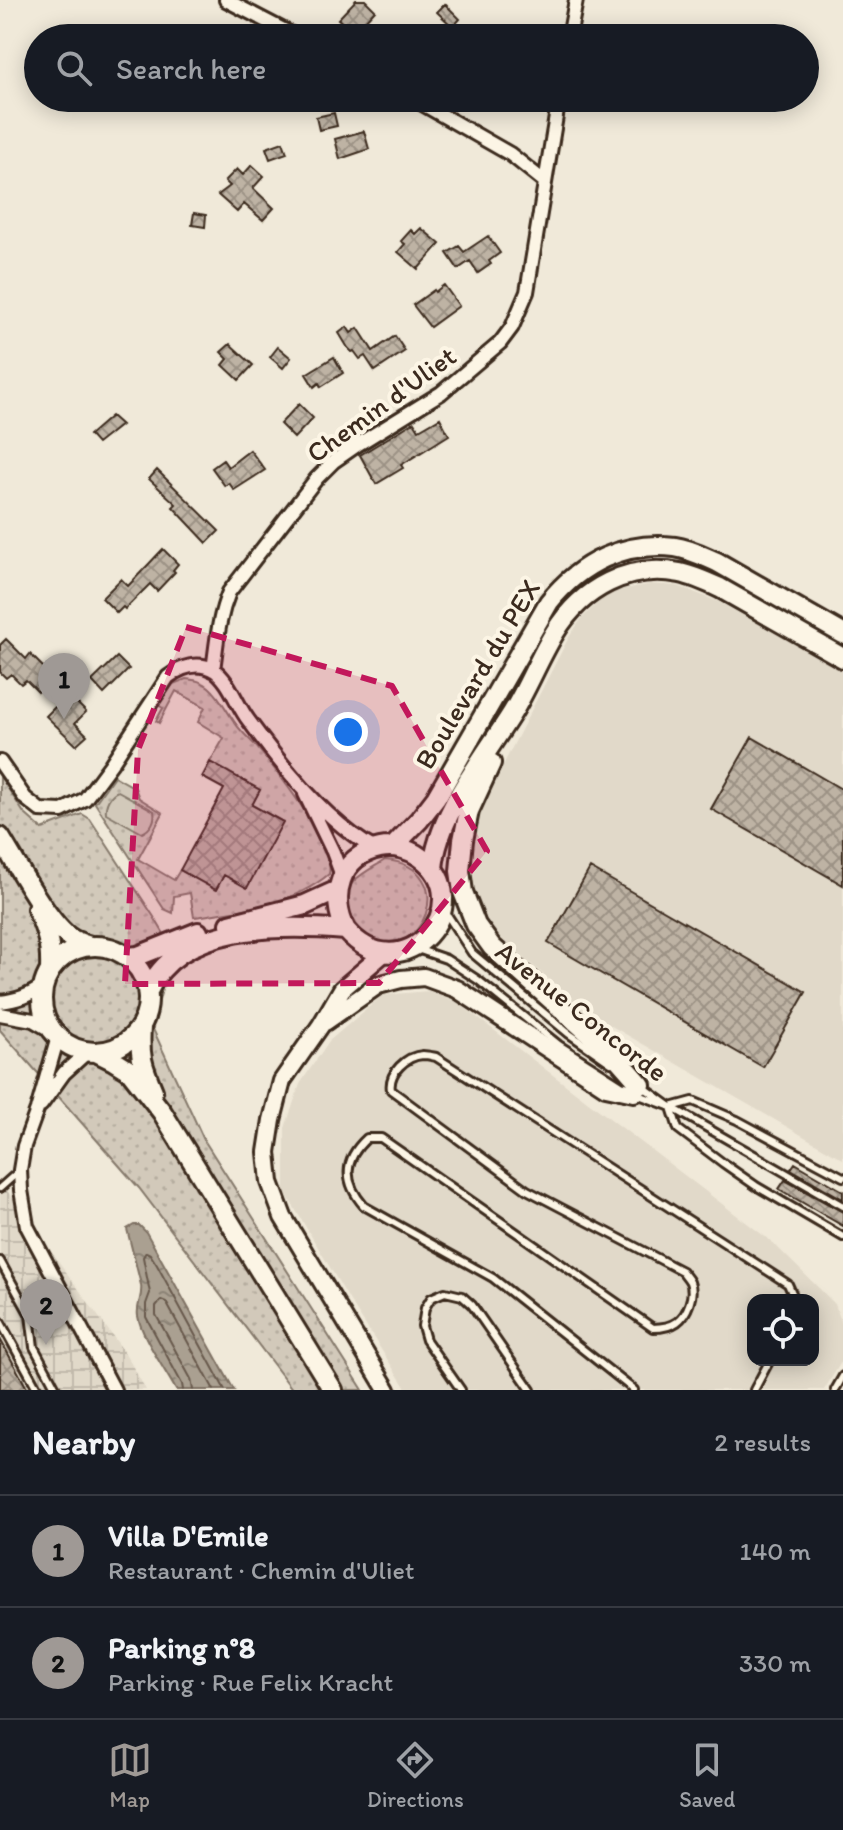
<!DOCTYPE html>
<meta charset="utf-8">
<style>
:root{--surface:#171b24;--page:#20242c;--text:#f1f3f6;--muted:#9ea1a6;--line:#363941;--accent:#9f9995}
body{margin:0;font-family:Itim,sans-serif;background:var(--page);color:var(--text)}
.controls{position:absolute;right:24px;bottom:24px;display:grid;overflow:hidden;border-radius:16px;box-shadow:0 4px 20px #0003}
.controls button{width:72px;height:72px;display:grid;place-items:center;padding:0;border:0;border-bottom:2px solid var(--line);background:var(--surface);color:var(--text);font:40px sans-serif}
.you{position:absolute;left:348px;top:732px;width:28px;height:28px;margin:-20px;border:6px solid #fff;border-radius:50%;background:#1a73e8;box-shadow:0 0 0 12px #1a73e833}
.badge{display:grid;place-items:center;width:52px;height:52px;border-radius:50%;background:var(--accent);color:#111;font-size:26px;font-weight:700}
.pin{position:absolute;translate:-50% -66px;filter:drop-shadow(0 2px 4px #0008)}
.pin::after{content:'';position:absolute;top:42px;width:28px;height:24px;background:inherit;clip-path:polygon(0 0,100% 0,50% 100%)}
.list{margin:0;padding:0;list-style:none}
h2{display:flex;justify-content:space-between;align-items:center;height:104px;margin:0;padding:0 32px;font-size:34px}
h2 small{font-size:26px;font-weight:400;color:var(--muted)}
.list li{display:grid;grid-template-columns:52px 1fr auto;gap:24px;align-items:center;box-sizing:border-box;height:112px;padding:0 32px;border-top:2px solid var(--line)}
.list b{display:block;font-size:30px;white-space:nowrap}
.list p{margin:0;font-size:26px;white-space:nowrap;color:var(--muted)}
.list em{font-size:26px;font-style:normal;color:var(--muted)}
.icon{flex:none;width:44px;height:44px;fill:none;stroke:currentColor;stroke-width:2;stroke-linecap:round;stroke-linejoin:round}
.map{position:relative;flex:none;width:843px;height:1390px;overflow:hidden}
.search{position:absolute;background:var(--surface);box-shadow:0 4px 20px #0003;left:24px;right:24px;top:24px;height:88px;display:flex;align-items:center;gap:20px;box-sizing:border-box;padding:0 28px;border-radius:44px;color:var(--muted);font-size:30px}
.sheet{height:328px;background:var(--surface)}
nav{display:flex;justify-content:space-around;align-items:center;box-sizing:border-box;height:112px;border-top:2px solid var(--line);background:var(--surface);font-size:22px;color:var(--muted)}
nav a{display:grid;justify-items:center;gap:4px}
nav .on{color:var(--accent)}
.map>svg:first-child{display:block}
.built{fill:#e1d9c9;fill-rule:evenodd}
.industrial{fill:url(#industrial-grid)}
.grass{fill:url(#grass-dots);stroke:#867a6c;stroke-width:2}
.park{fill:#d2c9ba;stroke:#867a6c;stroke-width:2}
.water{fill:url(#water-ripples);stroke:#7e7163;stroke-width:2}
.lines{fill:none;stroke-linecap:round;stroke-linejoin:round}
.shore{stroke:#67594c;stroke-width:2}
.building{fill:url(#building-cross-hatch);stroke:#3b2a1e;stroke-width:2}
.service-casing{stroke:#3b2a1e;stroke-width:12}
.minor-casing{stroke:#3b2a1e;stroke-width:18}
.tertiary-casing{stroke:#3b2a1e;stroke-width:22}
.secondary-casing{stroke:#3b2a1e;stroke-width:24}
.service{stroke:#fcf5e5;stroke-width:6}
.minor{stroke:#fcf5e5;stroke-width:12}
.tertiary{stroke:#fcf5e5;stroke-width:16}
.secondary{stroke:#fcf5e5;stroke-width:18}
.marked{fill:#c2185b;fill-opacity:0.2;stroke:#c2185b;stroke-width:6;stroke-dasharray:16 10;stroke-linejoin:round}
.labels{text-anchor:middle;stroke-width:8;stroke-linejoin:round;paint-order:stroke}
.street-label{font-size:28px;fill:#3b2a1e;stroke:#fcf5e5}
</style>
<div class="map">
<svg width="843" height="1390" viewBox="0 0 843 1390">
<defs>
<pattern id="industrial-grid" width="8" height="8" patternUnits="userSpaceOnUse" patternTransform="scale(2)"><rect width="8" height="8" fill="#e1d9c9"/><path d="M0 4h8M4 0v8" fill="none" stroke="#c2baac"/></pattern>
<pattern id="grass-dots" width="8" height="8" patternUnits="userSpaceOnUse" patternTransform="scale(2)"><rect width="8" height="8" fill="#d2c9ba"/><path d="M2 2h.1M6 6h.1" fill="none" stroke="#b5ad9f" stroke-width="1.8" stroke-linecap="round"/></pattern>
<pattern id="water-ripples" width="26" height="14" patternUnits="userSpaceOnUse" patternTransform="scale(2)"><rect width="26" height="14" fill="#aaa091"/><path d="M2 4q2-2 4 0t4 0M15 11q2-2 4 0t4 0" fill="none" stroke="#8c8376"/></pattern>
<pattern id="building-cross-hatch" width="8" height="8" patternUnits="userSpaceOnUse" patternTransform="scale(2)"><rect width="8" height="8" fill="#beb3a4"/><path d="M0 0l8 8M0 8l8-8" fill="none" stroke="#9c9285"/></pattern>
</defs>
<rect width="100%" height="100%" fill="#f0e9d9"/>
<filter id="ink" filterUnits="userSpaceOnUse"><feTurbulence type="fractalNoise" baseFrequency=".0125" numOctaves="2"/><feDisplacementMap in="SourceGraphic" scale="16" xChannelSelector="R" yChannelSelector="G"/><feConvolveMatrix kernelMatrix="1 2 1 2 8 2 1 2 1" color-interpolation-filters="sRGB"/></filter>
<g filter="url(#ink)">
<path class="built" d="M 651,584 L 678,586 L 717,601 L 843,671 L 843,1159 L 587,1012 L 496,934 L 478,903 L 469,861 L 471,836 L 481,808 L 569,637 L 582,618 L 601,600 L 620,590 Z
M 429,991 L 457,1002 L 772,1242 L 835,1304 L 843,1327 L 843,1359 L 824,1390 L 407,1390 L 350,1301 L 285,1192 L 285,1128 L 300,1084 L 329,1041 L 383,995 ZM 753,1300 L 813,1300 L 813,1360 L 753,1360 Z"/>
<path class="industrial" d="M 0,1181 L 125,1353 L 146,1390 L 0,1390 Z"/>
<path class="grass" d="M 186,679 C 195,680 202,681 209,687 C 222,698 228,715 239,728 C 244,734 250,740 256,746 C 276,770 336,844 329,874 C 291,906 241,910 194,917 L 190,893 L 174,896 L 173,913 L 164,909 L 95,803 L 114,776 L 135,788 L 139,798 L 163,813 L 138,859 L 174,880 L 180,870 L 215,890 L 224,875 L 246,887 L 282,822 L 263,811 L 250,808 L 260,790 L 210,762 L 224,738 L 198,722 L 205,707 L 176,691 L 159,723 L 156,721 L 163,708 L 158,705 L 173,684 Z
M 0,776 L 24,813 L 42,829 L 82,814 L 90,819 L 154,917 L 180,961 L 165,978 L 152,1027 L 204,1140 L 363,1390 L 293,1390 L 139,1188 L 0,1030 Z
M 385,860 C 464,867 421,971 367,935 C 352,925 340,896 354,881 C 362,873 376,866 385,860 Z"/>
<path class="park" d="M 118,791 L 154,811 C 156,820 151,829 142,833 L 106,813 C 105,804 110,794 118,791 Z"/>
<path class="water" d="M 134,1225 L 139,1225 L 146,1232 L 234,1390 L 176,1390 C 166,1371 141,1336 138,1316 C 136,1305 143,1297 141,1285 L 127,1229 Z"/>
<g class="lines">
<path class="shore" d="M 183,1390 L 182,1384 L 146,1317 L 146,1304 L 150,1293 L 143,1257 L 146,1252 L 150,1254 L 157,1265 L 225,1390
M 193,1390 L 191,1379 L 156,1315 L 156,1306 L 161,1300 L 166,1302 L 214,1390"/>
</g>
<path class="building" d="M 356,0 L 365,0 L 375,10 L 354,33 L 338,19 Z
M 445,4 L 460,19 L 453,27 L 437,12 Z
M 334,113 L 337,126 L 319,130 L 316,117 Z
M 364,131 L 369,149 L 340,159 L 335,139 Z
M 283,142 L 287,153 L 270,159 L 266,148 Z
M 252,165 L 264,176 L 253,188 L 274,208 L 263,220 L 244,204 L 237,212 L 218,195 L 230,186 L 225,181 L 237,169 L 243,175 Z
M 194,213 L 206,215 L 205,227 L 192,225 Z
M 421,228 L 440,244 L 418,269 L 398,252 L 405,244 L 401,241 L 411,230 L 415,234 Z
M 488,236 L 500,253 L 489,261 L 491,264 L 478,273 L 470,261 L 458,269 L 447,253 L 459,246 L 464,252 Z
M 444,285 L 459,306 L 430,327 L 413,305 L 434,290 L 435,292 Z
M 347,327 L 351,333 L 358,328 L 373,351 L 395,336 L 405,351 L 375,371 L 365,356 L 360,359 L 354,351 L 352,352 L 348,348 L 339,333 Z
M 230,344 L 253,365 L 239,380 L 223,365 L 228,359 L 221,352 Z
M 278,347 L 291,358 L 283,368 L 270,357 Z
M 334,357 L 343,373 L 321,387 L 319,383 L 314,387 L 306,374 Z
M 299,404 L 313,418 L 294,438 L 280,424 Z
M 111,416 L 121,425 L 97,444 L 89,435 Z
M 440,418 L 449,435 L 401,465 L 403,468 L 376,484 L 360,455 L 414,422 L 419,430 Z
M 250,450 L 265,470 L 234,490 L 229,483 L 225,486 L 212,468 L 223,460 L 228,467 Z
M 157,470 L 219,531 L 207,543 L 173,507 L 176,504 L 149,479 Z
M 163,549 L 178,564 L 173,570 L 175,572 L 157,591 L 150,584 L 125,609 L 123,607 L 117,613 L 102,598 L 121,579 L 128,586 Z
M 6,639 L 26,659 L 30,654 L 53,677 L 38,692 L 26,680 L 21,684 L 11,674 L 6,678 L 0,672 L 0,645 Z
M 117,657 L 129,669 L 104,694 L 92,681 Z
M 68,694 L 86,712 L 75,723 L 87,735 L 76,745 L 46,716 Z
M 752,737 L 843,790 L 843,885 L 711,809 Z
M 210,762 L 260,790 L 252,805 L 283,822 L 247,888 L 224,875 L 216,890 L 180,870 L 224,789 L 202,777 Z
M 590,868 L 806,992 L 763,1067 L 548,943 Z
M 795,1163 L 843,1191 L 843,1199 L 791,1169 Z
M 785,1180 L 843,1212 L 843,1226 L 779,1189 Z
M 0,1339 L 28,1390 L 0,1390 Z"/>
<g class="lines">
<defs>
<path id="service" d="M 444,910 L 472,953 L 568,1033 L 611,1063
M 417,949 L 446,959 L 478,980 L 559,1045 L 620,1084
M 642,1086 L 671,1107 L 843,1206
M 636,1094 L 671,1107 L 693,1101 L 737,1120 L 843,1177
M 671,1107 L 678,1129 L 723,1163 L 756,1186 L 843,1237
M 0,1188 L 18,1172
M 0,1261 L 30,1315 L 34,1347 L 57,1390
M 0,1321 L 38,1390
M 461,1390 L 426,1340 L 422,1326 L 425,1308 L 431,1298 L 445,1292 L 462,1296 L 472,1305 L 531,1390
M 634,1390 L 493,1278 L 364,1206 C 343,1182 343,1160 367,1138 L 381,1138 L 653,1328 C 661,1328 670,1327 677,1322 C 688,1314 695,1294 690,1282 C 688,1278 685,1275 682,1271 L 527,1190 L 391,1090 C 388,1073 406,1056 423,1055 C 427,1055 431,1056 436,1057 L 788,1284 L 795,1300
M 754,1390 L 770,1360
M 835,1390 L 843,1376"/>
<path id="minor" d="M 226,0 L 299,38
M 569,38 L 576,0
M 412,98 L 510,154 L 545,182
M 213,670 C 217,642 218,619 229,592 L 317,478 L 334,461 L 357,445 L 441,393 L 500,343 L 512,327 L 527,292 L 559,98
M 0,762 L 25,798 L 40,810 L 62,811 L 85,799 L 111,764 L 168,677 C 181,667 198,661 214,670 C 230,681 237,706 249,721 C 281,765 327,823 375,849
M 305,794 L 333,852 L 342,876
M 0,1002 C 18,1000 29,996 44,985
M 0,1014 L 33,1020 L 52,1031
M 58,1037 L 37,1110 L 24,1146 L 20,1170 L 21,1190 L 27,1226 L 114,1390
M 41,1105 L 64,1073 L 87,1052"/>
<path id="tertiary" d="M 384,953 L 342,989 L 321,1025 L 282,1081 L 272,1120 L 267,1152 L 270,1182 L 283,1217 L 387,1390
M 325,1022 L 378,985 L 401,979 L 424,977 L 457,989 L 606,1087 L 634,1093"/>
<path id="secondary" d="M 491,763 L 469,811 L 463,840 L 460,871 L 463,892 L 476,925 L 492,947 L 619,1060 L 641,1085
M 0,837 C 15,861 49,926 72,939 C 77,942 84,944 90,946
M 393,847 L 419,820 L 436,798 L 549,602 C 580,563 624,541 675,547 C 690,549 703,556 717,562 L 843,634
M 433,869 C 437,815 484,758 512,713 C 528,687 539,658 555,632 C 582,588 629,563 680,573 C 694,576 707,582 720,588 L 843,658
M 37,909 C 47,933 51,944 50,970
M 230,924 L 305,905 L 338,890
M42 999a53 53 0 1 1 106 0a53 53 0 1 1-106 0Z
M 128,957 L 138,956 L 198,932
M 148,991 C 179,922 283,925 346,930 C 403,996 483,902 420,857 C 409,849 394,845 380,848 C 339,856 329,897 346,930
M 141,1027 C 139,1055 142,1065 153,1091
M 98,1053 L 114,1061 L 130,1071 L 162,1112 L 333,1390"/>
</defs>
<use href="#service" class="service-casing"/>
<use href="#minor" class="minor-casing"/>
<use href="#tertiary" class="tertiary-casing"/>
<use href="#secondary" class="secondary-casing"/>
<use href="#service" class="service"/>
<use href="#minor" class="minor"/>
<use href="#tertiary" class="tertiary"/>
<use href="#secondary" class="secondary"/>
</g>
</g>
<path class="marked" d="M 186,627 L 392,686 L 487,851 L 379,983 L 125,984 L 138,750 Z"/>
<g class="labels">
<g class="street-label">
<text transform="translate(381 404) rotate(-36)" y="10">Chemin d'Uliet</text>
<text transform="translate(477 674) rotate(-59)" y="10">Boulevard du PEX</text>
<text transform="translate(582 1011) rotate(38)" y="10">Avenue Concorde</text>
</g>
</g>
</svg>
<div class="controls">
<button><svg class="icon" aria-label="locate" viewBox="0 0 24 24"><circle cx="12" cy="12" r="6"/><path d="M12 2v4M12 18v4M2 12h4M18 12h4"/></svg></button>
</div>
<div class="you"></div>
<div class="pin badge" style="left:64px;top:719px">1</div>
<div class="pin badge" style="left:46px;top:1345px">2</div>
<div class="search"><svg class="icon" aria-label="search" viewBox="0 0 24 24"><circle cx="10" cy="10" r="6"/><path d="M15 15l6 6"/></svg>Search here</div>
</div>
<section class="sheet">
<h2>Nearby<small>2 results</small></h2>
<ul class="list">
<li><span class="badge">1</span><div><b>Villa D'Emile</b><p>Restaurant · Chemin d'Uliet</p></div><em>140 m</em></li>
<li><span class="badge">2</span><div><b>Parking n°8</b><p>Parking · Rue Felix Kracht</p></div><em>330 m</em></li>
</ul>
</section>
<nav>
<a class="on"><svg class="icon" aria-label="map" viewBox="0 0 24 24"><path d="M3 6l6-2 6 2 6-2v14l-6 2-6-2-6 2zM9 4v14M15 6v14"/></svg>Map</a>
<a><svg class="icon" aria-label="directions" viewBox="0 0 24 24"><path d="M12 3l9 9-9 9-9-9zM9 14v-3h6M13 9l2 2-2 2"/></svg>Directions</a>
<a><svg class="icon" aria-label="saved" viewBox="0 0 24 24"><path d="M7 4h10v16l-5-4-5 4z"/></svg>Saved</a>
</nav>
